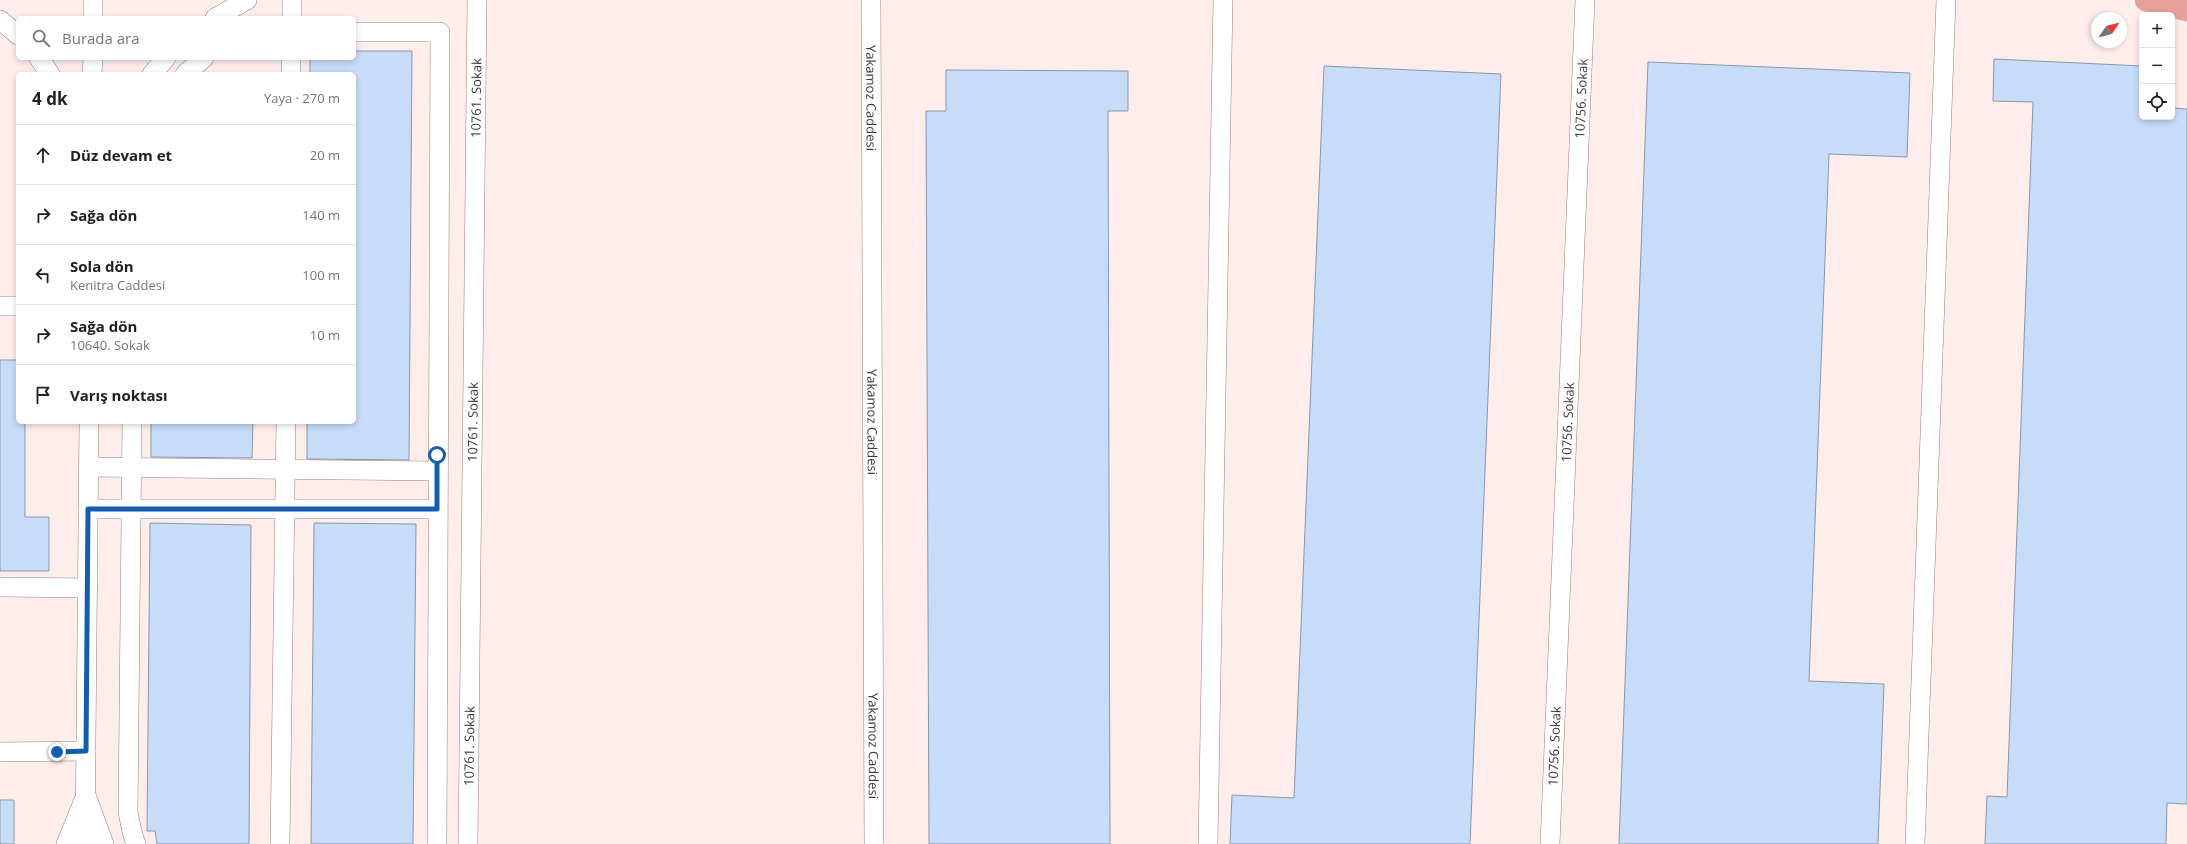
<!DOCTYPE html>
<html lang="tr">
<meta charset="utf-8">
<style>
:root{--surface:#fff;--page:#f2f2f2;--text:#202124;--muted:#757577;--line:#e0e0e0}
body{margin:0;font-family:"Open Sans",sans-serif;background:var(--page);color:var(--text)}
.controls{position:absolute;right:12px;top:12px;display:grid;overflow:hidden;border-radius:6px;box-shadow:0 2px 6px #0003}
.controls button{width:36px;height:36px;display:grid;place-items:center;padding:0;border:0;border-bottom:1px solid var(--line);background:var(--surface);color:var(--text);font:20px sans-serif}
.compass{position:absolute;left:2091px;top:12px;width:36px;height:36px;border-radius:50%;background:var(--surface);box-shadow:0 2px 6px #0003;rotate:55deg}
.stop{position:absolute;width:12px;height:12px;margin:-9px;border:3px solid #145dac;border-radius:50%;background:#fff}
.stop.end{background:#145dac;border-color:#fff;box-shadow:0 1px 4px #0008}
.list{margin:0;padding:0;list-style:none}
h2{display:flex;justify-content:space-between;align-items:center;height:52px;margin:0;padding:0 16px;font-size:17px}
h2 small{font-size:13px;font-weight:400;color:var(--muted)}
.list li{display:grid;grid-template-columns:26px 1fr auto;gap:12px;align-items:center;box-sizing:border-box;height:60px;padding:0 16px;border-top:1px solid var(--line)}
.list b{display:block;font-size:15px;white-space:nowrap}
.list p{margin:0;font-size:13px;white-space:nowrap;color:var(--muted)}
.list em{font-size:13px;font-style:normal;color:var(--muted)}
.icon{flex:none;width:22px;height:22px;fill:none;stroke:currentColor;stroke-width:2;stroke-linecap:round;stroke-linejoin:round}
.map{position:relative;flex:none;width:2187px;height:844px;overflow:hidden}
.search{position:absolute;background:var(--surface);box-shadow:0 2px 6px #0003;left:16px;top:16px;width:340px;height:44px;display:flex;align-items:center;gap:10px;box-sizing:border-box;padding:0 14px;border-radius:6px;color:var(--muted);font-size:15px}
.panel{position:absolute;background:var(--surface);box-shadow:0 2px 6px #0003;left:16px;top:72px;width:340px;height:352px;border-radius:6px}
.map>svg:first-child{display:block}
.building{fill:#c6dcf8;stroke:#8997a9}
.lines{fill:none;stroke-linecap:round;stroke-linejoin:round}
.minor-casing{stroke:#987f7b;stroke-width:20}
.major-casing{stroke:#d2cfcf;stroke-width:23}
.minor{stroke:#fff;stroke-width:19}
.major{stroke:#e6a09a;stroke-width:22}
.route{stroke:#145dac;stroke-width:5}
.labels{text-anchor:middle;stroke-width:3;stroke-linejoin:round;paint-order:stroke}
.street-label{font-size:13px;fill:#433837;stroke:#fefefe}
</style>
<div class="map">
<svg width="2187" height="844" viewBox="0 0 2187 844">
<rect width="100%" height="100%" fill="#feedea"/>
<path class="building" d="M 354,51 L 412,51 L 409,460 L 307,459 L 307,422 L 354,422 L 354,74 L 310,74 L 310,58 L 354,58 Z
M 1994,59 L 2142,66 L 2142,117 L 2172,117 L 2172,108 L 2187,109 L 2187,804 L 2167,803 L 2166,844 L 1985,844 L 1987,796 L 2007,797 L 2033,102 L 1993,101 Z
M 1648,62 L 1910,73 L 1907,157 L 1829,154 L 1809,681 L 1884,684 L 1878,844 L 1619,844 Z
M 1324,66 L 1501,74 L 1470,844 L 1230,844 L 1232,795 L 1294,798 Z
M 946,70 L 1128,71 L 1128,111 L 1108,111 L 1110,844 L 929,844 L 926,111 L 946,111 Z
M 0,360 L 18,360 L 18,422 L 25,422 L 25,517 L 49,517 L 49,571 L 0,571 Z
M 151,422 L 253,422 L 252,458 L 151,457 Z
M 150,523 L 251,525 L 249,844 L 157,844 L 155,831 L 147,831 Z
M 314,523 L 416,524 L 413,844 L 311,844 Z
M 0,800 L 14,800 L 14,844 L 0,844 Z"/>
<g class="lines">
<defs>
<g id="minor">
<path id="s1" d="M 871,0 L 874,844"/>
<path d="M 93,18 L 93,0"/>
<path d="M 215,18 L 247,0"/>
<path d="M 292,18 L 292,0"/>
<path d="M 0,20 L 18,35"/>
<path d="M 354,32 L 440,32 L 437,844"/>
<path d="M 39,58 L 50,74"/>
<path d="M 92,74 L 93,58"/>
<path d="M 152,74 L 166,58"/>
<path d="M 185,74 L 204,58"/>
<path d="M 291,74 L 291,58"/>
<path d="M 0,306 L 18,306"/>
<path d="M 132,422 L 128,812 L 132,832 L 136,844"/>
<path d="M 89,467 L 437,471"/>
<path d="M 88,509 L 437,509"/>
<path d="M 0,587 L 88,588"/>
<path d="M 0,752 L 86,751"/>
<path d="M 66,844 L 86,795 L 104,844"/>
<path d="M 85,844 L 89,422"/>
<path d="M 280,844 L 286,422"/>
<path id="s2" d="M 468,844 L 477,0"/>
<path d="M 1208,844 L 1223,0"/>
<path id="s3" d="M 1550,844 L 1585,0"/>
<path d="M 1915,844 L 1946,0"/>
</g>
<path id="major" d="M 2146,0 L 2187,10"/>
</defs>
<use href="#minor" class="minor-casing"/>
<use href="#major" class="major-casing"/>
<use href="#minor" class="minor"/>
<use href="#major" class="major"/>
</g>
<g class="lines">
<path class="route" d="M 57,752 L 86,751 L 88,509 L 437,509 L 437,455"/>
</g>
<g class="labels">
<g class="street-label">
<text dy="5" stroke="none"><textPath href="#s2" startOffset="746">10761. Sokak</textPath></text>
<text dy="5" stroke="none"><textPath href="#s1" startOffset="98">Yakamoz Caddesi</textPath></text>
<text dy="5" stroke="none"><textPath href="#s3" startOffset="746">10756. Sokak</textPath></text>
<text dy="5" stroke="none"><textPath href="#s2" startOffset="422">10761. Sokak</textPath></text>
<text dy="5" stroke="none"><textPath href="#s1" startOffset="422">Yakamoz Caddesi</textPath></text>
<text dy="5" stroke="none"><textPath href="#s3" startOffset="422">10756. Sokak</textPath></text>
<text dy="5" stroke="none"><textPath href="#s2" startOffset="98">10761. Sokak</textPath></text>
<text dy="5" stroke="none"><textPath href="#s1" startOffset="746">Yakamoz Caddesi</textPath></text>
<text dy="5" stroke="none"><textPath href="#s3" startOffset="98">10756. Sokak</textPath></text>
</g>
</g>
</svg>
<div class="controls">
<button>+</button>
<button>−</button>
<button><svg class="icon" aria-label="locate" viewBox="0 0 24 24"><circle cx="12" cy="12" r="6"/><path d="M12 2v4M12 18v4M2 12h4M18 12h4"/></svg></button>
</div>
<svg class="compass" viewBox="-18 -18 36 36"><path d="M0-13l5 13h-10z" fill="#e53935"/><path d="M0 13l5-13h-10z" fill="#757577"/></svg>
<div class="stop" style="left:437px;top:455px"></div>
<div class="stop end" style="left:57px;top:752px"></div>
<div class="search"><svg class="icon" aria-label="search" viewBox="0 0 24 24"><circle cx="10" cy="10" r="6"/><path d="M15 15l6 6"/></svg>Burada ara</div>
<section class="panel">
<h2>4 dk<small>Yaya · 270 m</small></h2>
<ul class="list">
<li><svg class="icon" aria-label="ahead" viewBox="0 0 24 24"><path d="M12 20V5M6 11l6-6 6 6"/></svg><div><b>Düz devam et</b></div><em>20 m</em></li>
<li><svg class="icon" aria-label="right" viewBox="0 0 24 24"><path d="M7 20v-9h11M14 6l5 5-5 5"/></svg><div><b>Sağa dön</b></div><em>140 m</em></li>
<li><svg class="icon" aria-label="left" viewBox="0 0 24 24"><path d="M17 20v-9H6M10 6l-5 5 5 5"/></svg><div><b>Sola dön</b><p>Kenitra Caddesi</p></div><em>100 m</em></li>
<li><svg class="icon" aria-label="right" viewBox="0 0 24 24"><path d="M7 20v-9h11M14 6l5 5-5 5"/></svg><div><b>Sağa dön</b><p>10640. Sokak</p></div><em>10 m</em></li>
<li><svg class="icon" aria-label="arrive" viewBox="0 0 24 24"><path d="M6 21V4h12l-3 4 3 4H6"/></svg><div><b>Varış noktası</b></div></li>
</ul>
</section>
</div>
